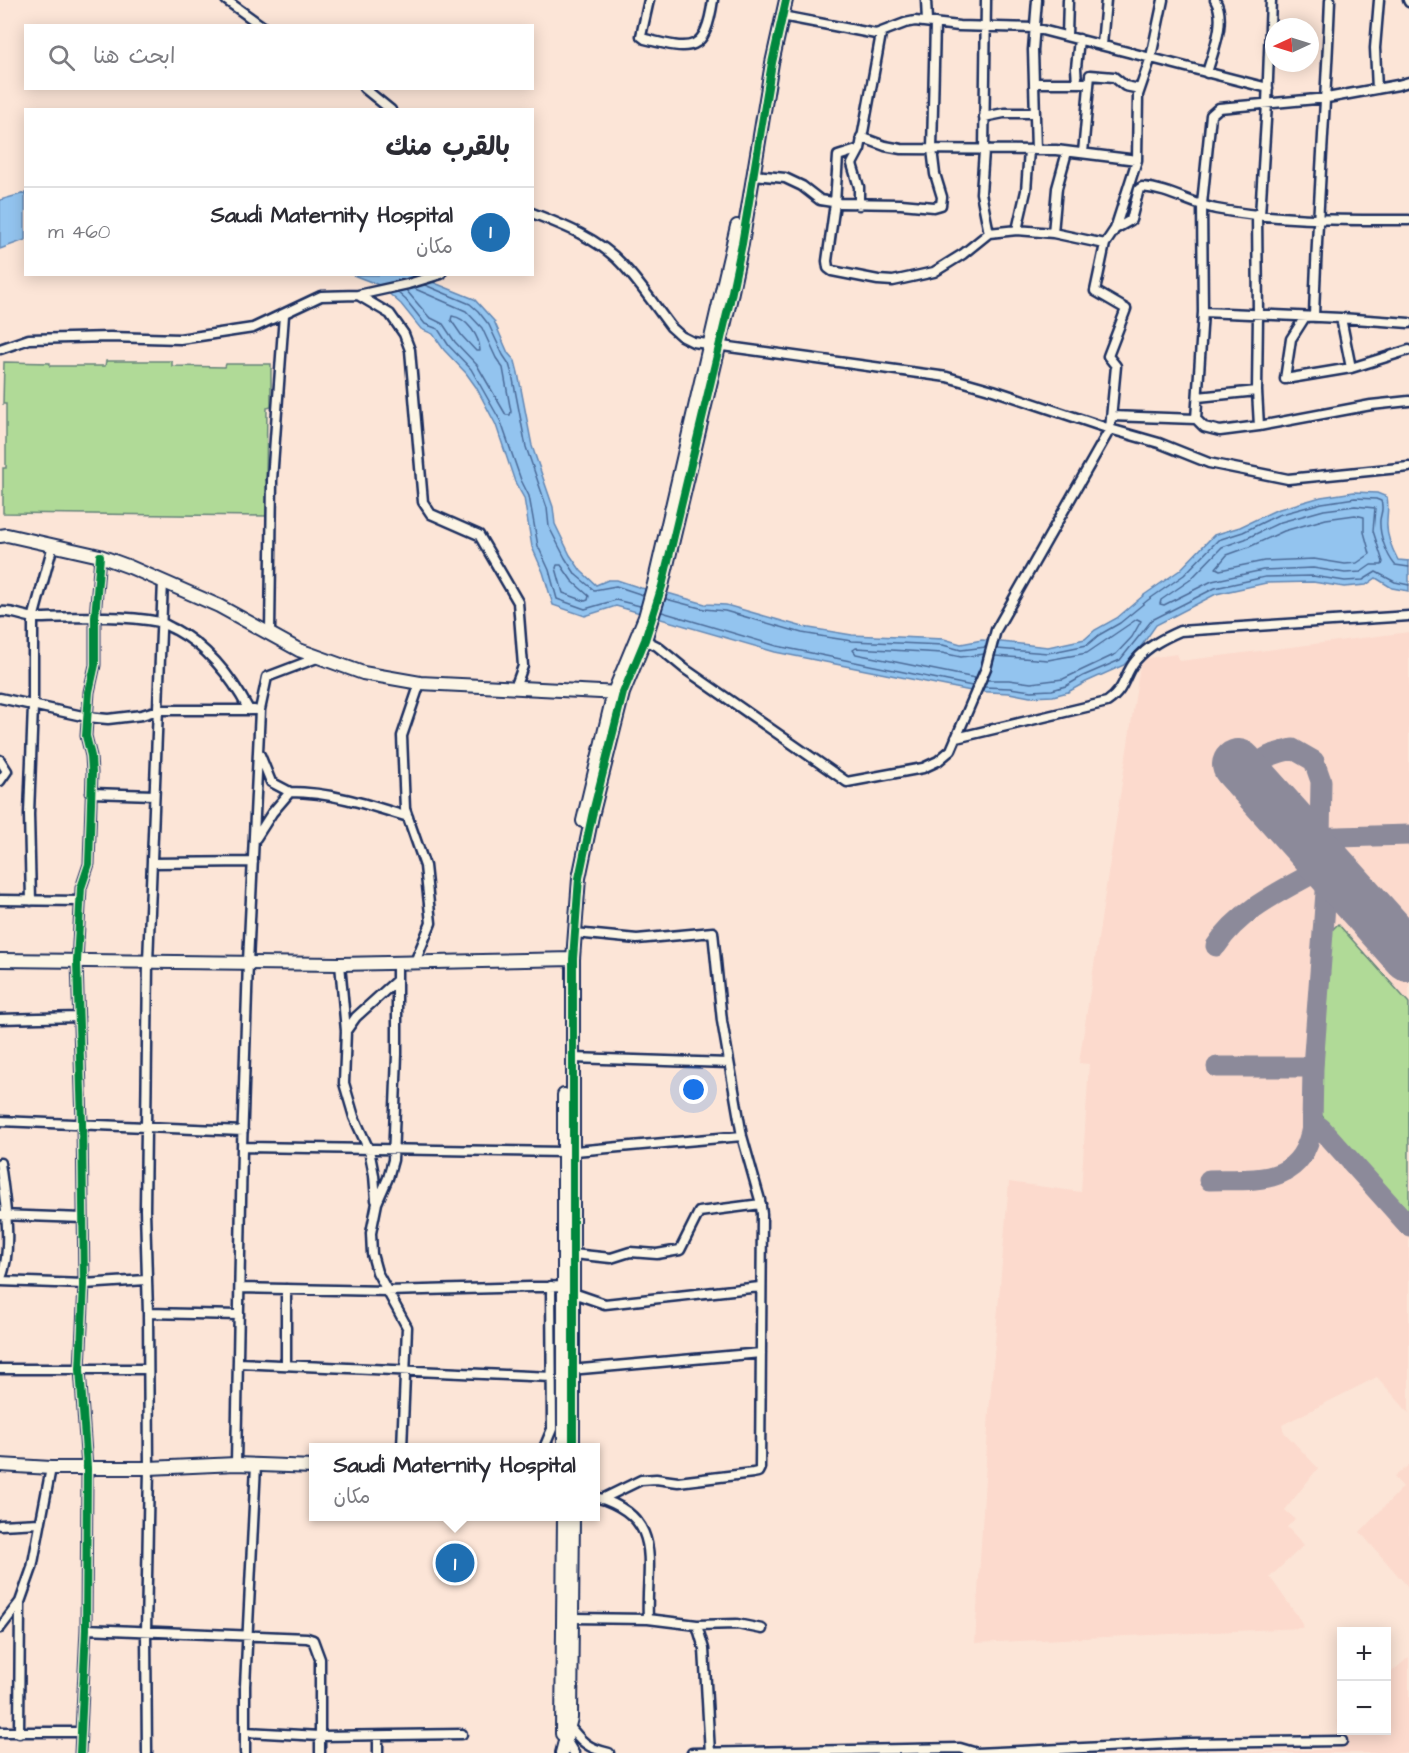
<!DOCTYPE html>
<html lang="ar">
<meta charset="utf-8">
<style>
:root{--surface:#fff;--page:#f7f7f7;--text:#2b2b33;--muted:#7c7c81;--line:#e1e1e2;--accent:#1f6fb2}
body{margin:0;font-family:"Architects Daughter","Playpen Sans Arabic",sans-serif;background:var(--page);color:var(--text);direction:rtl}
.controls{position:absolute;right:18px;bottom:18px;display:grid;overflow:hidden;border-radius:0px;box-shadow:0 3px 15px #0003}
.controls button{width:54px;height:54px;display:grid;place-items:center;padding:0;border:0;border-bottom:2px solid var(--line);background:var(--surface);color:var(--text);font:30px sans-serif}
.compass{position:absolute;left:1265px;top:18px;width:54px;height:54px;border-radius:50%;background:var(--surface);box-shadow:0 3px 15px #0003;rotate:266deg}
.you{position:absolute;left:694px;top:1090px;width:21px;height:21px;margin:-15px;border:4px solid #fff;border-radius:50%;background:#1a73e8;box-shadow:0 0 0 9px #1a73e833}
.badge{display:grid;place-items:center;width:39px;height:39px;border-radius:50%;background:var(--accent);color:#fff;font-size:20px;font-weight:700}
.pin{position:absolute;translate:-50% -50%;border:3px solid #fff;box-shadow:0 2px 6px #0006}
.popup{position:absolute;left:309px;top:1443px;width:291px;height:78px;box-sizing:border-box;display:grid;place-content:center;border-radius:0px;background:var(--surface);filter:drop-shadow(0 2px 4px #0005);font-size:20px;white-space:nowrap;color:var(--muted)}
.popup b{font-size:22px;color:var(--text)}
.popup::after{content:'';position:absolute;left:50%;top:100%;margin-left:-12px;border:12px solid transparent;border-top-color:var(--surface)}
.list{margin:0;padding:0;list-style:none}
h2{display:flex;justify-content:space-between;align-items:center;height:78px;margin:0;padding:0 24px;font-size:26px}
h2 small{font-size:20px;font-weight:400;color:var(--muted)}
.list li{display:grid;grid-template-columns:39px 1fr auto;gap:18px;align-items:center;box-sizing:border-box;height:90px;padding:0 24px;border-top:2px solid var(--line)}
.list b{display:block;font-size:22px;white-space:nowrap}
.list p{margin:0;font-size:20px;white-space:nowrap;color:var(--muted)}
.list em{font-size:20px;font-style:normal;color:var(--muted)}
.icon{flex:none;width:33px;height:33px;fill:none;stroke:currentColor;stroke-width:2;stroke-linecap:round;stroke-linejoin:round}
.map{position:relative;flex:none;width:1409px;height:1753px;overflow:hidden;direction:ltr}
.search{position:absolute;background:var(--surface);box-shadow:0 3px 15px #0003;left:24px;top:24px;width:510px;height:66px;display:flex;align-items:center;gap:15px;box-sizing:border-box;padding:0 21px;border-radius:0px;color:var(--muted);font-size:22px}
.panel{position:absolute;background:var(--surface);box-shadow:0 3px 15px #0003;left:24px;top:108px;width:510px;height:168px;border-radius:0px;direction:rtl}
.map>svg:first-child{display:block}
.built{fill:#fcdacd}
.green{fill:#b0da97;stroke:#66847a;stroke-width:1.5}
.water{fill:#93c4ef;stroke:#6388b5;stroke-width:1.5}
.lines{fill:none;stroke-linecap:round;stroke-linejoin:round}
.shore{stroke:#4b6b98;stroke-width:1.5}
.taxiway{stroke:#8c8a9a;stroke-width:21}
.runway{stroke:#8c8a9a;stroke-width:52}
.street-casing{stroke:#1b2f5e;stroke-width:13}
.secondary-casing{stroke:#1b2f5e;stroke-width:16}
.street{stroke:#fcf5e5;stroke-width:8}
.secondary{stroke:#fcf5e5;stroke-width:12}
.cycleway-casing{stroke:#fcf5e5;stroke-width:11}
.cycleway{stroke:#00873e;stroke-width:8}
</style>
<div class="map">
<svg width="1409" height="1753" viewBox="0 0 1409 1753">
<rect width="100%" height="100%" fill="#fce5d7"/>
<filter id="ink" filterUnits="userSpaceOnUse"><feTurbulence type="fractalNoise" baseFrequency=".0167" numOctaves="2"/><feDisplacementMap in="SourceGraphic" scale="12" xChannelSelector="R" yChannelSelector="G"/><feConvolveMatrix kernelMatrix="1 2 1 2 8 2 1 2 1" color-interpolation-filters="sRGB"/></filter>
<g filter="url(#ink)">
<path class="built" d="M 1409,632 L 1409,1413 L 1377,1377 L 1282,1425 L 1284,1432 L 1318,1468 L 1285,1510 L 1295,1519 L 1287,1527 L 1304,1545 L 1270,1577 L 1303,1624 L 1302,1628 L 975,1643 L 989,1412 L 1009,1182 L 1081,1192 L 1089,1064 L 1079,1063 L 1141,659 L 1177,654 L 1180,661 Z
M 1409,1465 L 1409,1588 L 1360,1532 L 1403,1487 L 1394,1477 Z
M 1409,1657 L 1409,1753 L 1221,1753 L 1343,1749 L 1337,1719 L 1341,1715 L 1342,1730 L 1386,1730 L 1387,1676 Z"/>
<path class="green" d="M 106,361 L 172,361 L 172,366 L 225,367 L 226,364 L 271,364 L 271,407 L 267,408 L 266,480 L 269,481 L 268,516 L 3,513 L 3,468 L 6,468 L 6,404 L 3,404 L 4,362 L 50,363 L 50,366 L 105,366 Z
M 1338,924 L 1409,1003 L 1409,1218 L 1351,1155 L 1320,1113 L 1329,939 L 1332,930 Z"/>
<path class="water" d="M 25,193 L 25,240 L 0,249 L 0,200 Z
M 353,275 L 415,275 L 474,299 L 494,321 L 508,353 L 515,361 L 518,373 L 532,446 L 553,507 L 555,524 L 570,555 L 581,571 L 596,585 L 608,580 L 617,580 L 641,588 L 671,594 L 705,604 L 726,605 L 803,627 L 852,635 L 944,639 L 961,644 L 982,640 L 1048,647 L 1085,639 L 1095,630 L 1117,618 L 1144,595 L 1180,570 L 1214,535 L 1240,527 L 1276,510 L 1321,497 L 1354,492 L 1377,493 L 1387,497 C 1389,507 1387,512 1387,522 C 1386,534 1392,549 1398,560 L 1409,561 L 1409,591 L 1392,588 L 1376,578 L 1366,585 L 1344,587 L 1313,582 L 1266,583 L 1216,594 L 1156,625 L 1142,645 L 1124,665 L 1086,682 L 1068,692 L 1053,696 L 1030,697 L 1009,693 L 971,691 L 775,652 L 616,606 L 585,616 L 553,605 L 543,572 L 532,547 L 524,498 L 515,482 L 496,425 L 476,387 L 466,373 L 444,350 L 433,334 L 421,329 L 401,304 L 379,285 Z"/>
<g class="lines">
<path class="shore" d="M 425,285 L 470,304 L 478,311 L 489,325 L 503,355 L 509,364 L 512,374 L 526,447 L 547,508 L 549,527 L 565,558 L 576,575 L 594,590 L 616,586 L 643,595
M 406,290 L 429,317 L 443,324 L 455,342 L 477,365 L 506,415 L 510,415 L 511,412 L 503,368 L 496,358 L 482,328 L 466,311 L 413,288
M 397,292 L 406,300 L 425,324 L 438,329 L 449,346 L 471,369 L 501,422 L 521,480 L 529,496 L 538,546 L 549,570 L 557,599 L 585,609 L 616,600 L 640,606
M 452,316 C 467,318 480,337 480,351 L 476,351 L 462,336 L 451,320 Z
M 1355,506 L 1375,508 L 1373,531 L 1383,562 L 1382,565 L 1371,565 L 1361,572 L 1345,573 L 1313,568 L 1263,570 L 1212,581 L 1164,605 L 1160,604 L 1161,600 L 1190,580 L 1222,547 L 1245,539 L 1281,522 L 1324,510 Z
M 1355,515 L 1364,517 L 1364,532 L 1370,554 L 1357,563 L 1345,564 L 1314,559 L 1264,561 L 1220,570 L 1216,568 L 1227,555 L 1249,547 L 1284,531 L 1326,519 Z
M 557,565 L 561,565 L 572,581 L 589,596 L 588,600 L 585,601 L 563,593 L 556,568 Z
M 666,599 L 704,609 L 725,611 L 802,633 L 826,637 L 852,641 L 943,645 L 961,650 L 986,647
M 662,612 L 777,646 L 972,686
M 997,649 L 1048,653 L 1087,645 L 1099,635 L 1120,623 L 1148,600 L 1184,575 L 1218,540 L 1243,532 L 1278,515 L 1322,503 L 1355,498 L 1376,499 L 1381,501 C 1384,509 1381,512 1380,520 C 1379,534 1386,554 1395,565 L 1409,567
M 975,678 L 856,654 L 853,650 L 856,648 L 942,653 L 961,657 L 984,654
M 987,680 L 1009,680 L 1031,683 L 1063,679 L 1116,654 L 1132,637 L 1141,621 L 1137,619 L 1087,653 L 1048,660 L 995,656
M 984,687 L 1010,688 L 1031,691 L 1052,690 L 1066,686 L 1083,676 L 1120,660 L 1152,620 L 1215,588 L 1265,577 L 1313,576 L 1345,581 L 1363,580 L 1376,572 L 1395,582 L 1409,585"/>
<path class="taxiway" d="M 1249,777 C 1258,757 1272,754 1293,749 L 1314,761 L 1321,781 L 1320,838 L 1328,865 L 1313,1067
M 1303,838 L 1409,835
M 1216,946 C 1241,907 1288,888 1328,865
M 1217,1067 L 1313,1067 L 1312,1127
M 1209,1180 C 1257,1179 1302,1186 1312,1127 L 1321,1128 L 1409,1226"/>
<path class="runway" d="M 1238,765 L 1409,956"/>
<defs>
<path id="street" d="M 226,0 L 262,26
M 649,0 L 641,36 L 645,39 C 693,51 705,53 713,0
M 926,0 L 927,22
M 986,0 L 984,151 L 981,193 L 989,233
M 1408,0 L 1409,2
M 782,16 L 876,34 L 905,23 L 915,21 L 959,26 L 1034,28 L 1268,88
M 1067,36 L 1068,0
M 1102,45 L 1106,0
M 1207,73 C 1213,51 1227,20 1215,0
M 1409,82 L 1398,85 L 1327,98 L 1219,108 L 1211,115 L 1202,204 L 1203,312 L 1196,419 L 1204,427 L 1220,431 L 1259,426 L 1371,405 L 1409,401
M 1034,83 L 1089,83
M 1077,83 L 1076,68 L 1079,39
M 364,88 L 391,110
M 1377,89 L 1375,48 L 1379,0
M 984,117 L 1004,113 L 1035,113
M 861,137 L 885,146 L 901,149 L 1056,150 L 1137,160
M 860,149 L 838,156 L 835,203 L 827,261 L 828,268 L 832,271 L 878,280 L 893,281 L 934,272 L 963,254 L 989,233 L 1017,230 L 1053,233 L 1105,244 L 1115,229 L 1137,160 L 1138,95 L 1151,57 L 1163,0
M 1036,150 L 1033,50 L 1037,0
M 1083,153 L 1090,75 L 1114,77 L 1125,86 L 1140,89
M 754,175 L 785,178 L 802,186 L 820,200 L 839,203 L 901,204 L 934,207 L 941,205 L 942,197 L 935,174 L 932,149 L 935,23
M 859,205 L 859,187 L 852,164 L 860,149 L 881,34
M 532,213 C 563,225 599,239 622,264 C 640,283 655,306 671,327 L 681,336 L 693,342 L 947,377 L 993,390 L 1110,429 L 1159,443 L 1209,463 L 1288,479 L 1409,467
M 1257,214 L 1258,314 L 1257,391 L 1259,426
M 1260,215 L 1267,104 L 1271,0
M 1115,229 L 1131,220 L 1139,189 L 1142,187 C 1169,189 1191,204 1216,209 C 1280,221 1345,220 1409,220
M 1017,230 L 1026,191 L 1029,150
M 1053,233 L 1057,188 L 1067,152
M 358,295 L 408,284 L 441,274
M 1203,312 L 1341,318 L 1351,368
M 1305,317 L 1291,339 L 1285,379 L 1351,368 L 1409,350
M 1314,317 C 1317,211 1326,106 1330,0
M 1341,318 L 1409,323
M 0,349 L 29,339 L 110,337 L 180,339 L 253,328 L 321,296 L 358,295 L 390,314 L 404,334 L 410,350 L 423,502 L 431,514 L 479,535 L 518,602 L 523,666 L 515,688
M 1198,397 L 1257,391
M 1111,416 L 1196,419
M 0,612 C 14,610 26,619 40,618 C 78,617 122,615 160,622 C 165,624 171,628 176,630 C 209,648 232,678 249,710
M 270,633 L 272,480 L 284,315
M 645,640 L 657,646 L 685,669 L 847,782 L 923,768 L 938,761 L 951,750 L 986,668 L 996,630 L 1110,429 L 1116,366 L 1108,356 L 1126,309 L 1095,291 L 1105,244
M 0,698 L 87,717 L 108,719 L 142,715 L 158,710 L 254,710
M 956,738 L 1107,702 C 1127,688 1123,675 1136,660 C 1148,646 1164,638 1180,631 L 1409,616
M 260,755 L 271,782 L 290,792
M 0,760 L 7,771 L 0,781
M 91,793 L 154,795
M 256,838 L 272,813 L 290,792 C 331,792 370,805 408,817
M 152,863 L 253,862
M 0,900 L 80,901
M 31,901 L 29,814 L 33,706 L 33,619 L 53,545
M 575,933 L 637,939 L 713,932 L 722,1021 L 742,1136 L 760,1200 L 762,1214 L 760,1468 L 758,1472 L 753,1473 L 678,1482 L 656,1479 L 641,1480 L 602,1499
M 397,962 L 397,1054 L 393,1160 L 388,1178 L 377,1203 L 371,1233 L 372,1254 L 377,1272 L 407,1327 L 402,1448
M 415,962 L 431,923 L 425,866 L 405,809 L 402,736 L 420,683
M 340,964 L 346,1031 L 344,1083 L 354,1117 L 369,1150 L 374,1175 L 376,1200
M 0,1019 L 79,1017
M 346,1031 L 356,1017 L 397,980
M 572,1058 L 729,1063
M 0,1121 L 243,1131
M 242,1147 L 564,1152 L 742,1136
M 0,1163 C 4,1193 14,1252 0,1280
M 0,1215 L 83,1218
M 573,1254 L 611,1258 L 630,1252 L 657,1254 L 680,1250 L 699,1212 L 761,1204
M 0,1281 L 84,1284 L 146,1280
M 240,1288 L 387,1291 L 569,1286
M 573,1293 L 605,1304 L 760,1287
M 148,1313 L 239,1315
M 238,1363 L 552,1377
M 286,1365 L 286,1289
M 0,1369 L 147,1369
M 570,1370 L 761,1353
M 544,1448 L 552,1429 L 551,1286
M 236,1464 L 242,1147 L 248,962 L 260,710 L 267,677 L 317,658
M 596,1497 C 667,1518 645,1565 648,1619
M 0,1525 L 40,1523
M 572,1618 L 648,1619 L 697,1625 L 737,1624 L 762,1629
M 697,1625 L 704,1649 L 710,1753
M 0,1628 L 20,1602 L 32,1568 L 51,1468
M 86,1629 L 307,1638 L 313,1640 L 320,1659 L 320,1753
M 567,1723 C 581,1741 586,1748 609,1753
M 0,1732 L 80,1732
M 245,1732 L 320,1736 L 462,1734
M 19,1733 L 20,1604
M 565,1738 L 574,1753
M 80,1753 L 86,1629 L 87,1468 L 80,1369 L 84,1284 L 82,1123 L 77,962 L 81,888 L 89,864 L 92,773 L 91,756 L 86,736 L 89,692 L 95,665 L 95,617 L 100,556
M 147,1753 L 146,1633 L 149,1468 L 148,1313 L 145,1210 L 148,962 L 163,581
M 245,1753 L 245,1686 L 256,1465
M 378,1753 L 378,1736
M 692,1753 L 960,1748 L 977,1753
M 976,1753 L 1189,1743 L 1342,1741"/>
<path id="secondary" d="M 0,536 L 7,535 L 100,556 L 130,567 L 219,606 L 299,650 L 363,673 L 420,683 L 620,693
M 583,821 L 614,692 L 645,617 L 654,584 L 737,226
M 0,960 L 340,964 L 573,959
M 564,1095 L 564,1448
M 573,1448 L 573,959 L 579,878 L 592,816 L 623,693 L 645,640 L 662,586 L 730,301 L 742,244 L 772,63 L 786,0
M 0,1465 L 51,1468 L 149,1468 L 236,1464 L 314,1467
M 562,1734 L 564,1516
M 562,1753 L 571,1718 L 573,1516"/>
</defs>
<use href="#street" class="street-casing"/>
<use href="#secondary" class="secondary-casing"/>
<use href="#street" class="street"/>
<use href="#secondary" class="secondary"/>
<defs>
<path id="cycleway" d="M 573,1448 L 573,959 L 579,878 L 592,816 L 623,693 L 645,640 L 662,586 L 730,301 L 742,244 L 772,63 L 786,0
M 80,1753 L 86,1629 L 87,1468 L 80,1369 L 84,1284 L 82,1123 L 77,962 L 81,888 L 89,864 L 92,773 L 91,756 L 86,736 L 89,692 L 95,665 L 95,617 L 100,556"/>
</defs>
<use href="#cycleway" class="cycleway-casing"/>
<use href="#cycleway" class="cycleway"/>
</g>
</g>
</svg>
<div class="controls">
<button>+</button>
<button>−</button>
</div>
<svg class="compass" viewBox="-18 -18 36 36"><path d="M0-13l5 13h-10z" fill="#e53935"/><path d="M0 13l5-13h-10z" fill="#7c7c81"/></svg>
<div class="you"></div>
<div class="pin badge" style="left:455px;top:1563px">1</div>
<div class="popup"><b>Saudi Maternity Hospital</b>مكان</div>
<div class="search"><svg class="icon" aria-label="search" viewBox="0 0 24 24"><circle cx="10" cy="10" r="6"/><path d="M15 15l6 6"/></svg>ابحث هنا</div>
<section class="panel">
<h2>بالقرب منك<small></small></h2>
<ul class="list">
<li><span class="badge">1</span><div><b>Saudi Maternity Hospital</b><p>مكان</p></div><em>460 m</em></li>
</ul>
</section>
</div>
